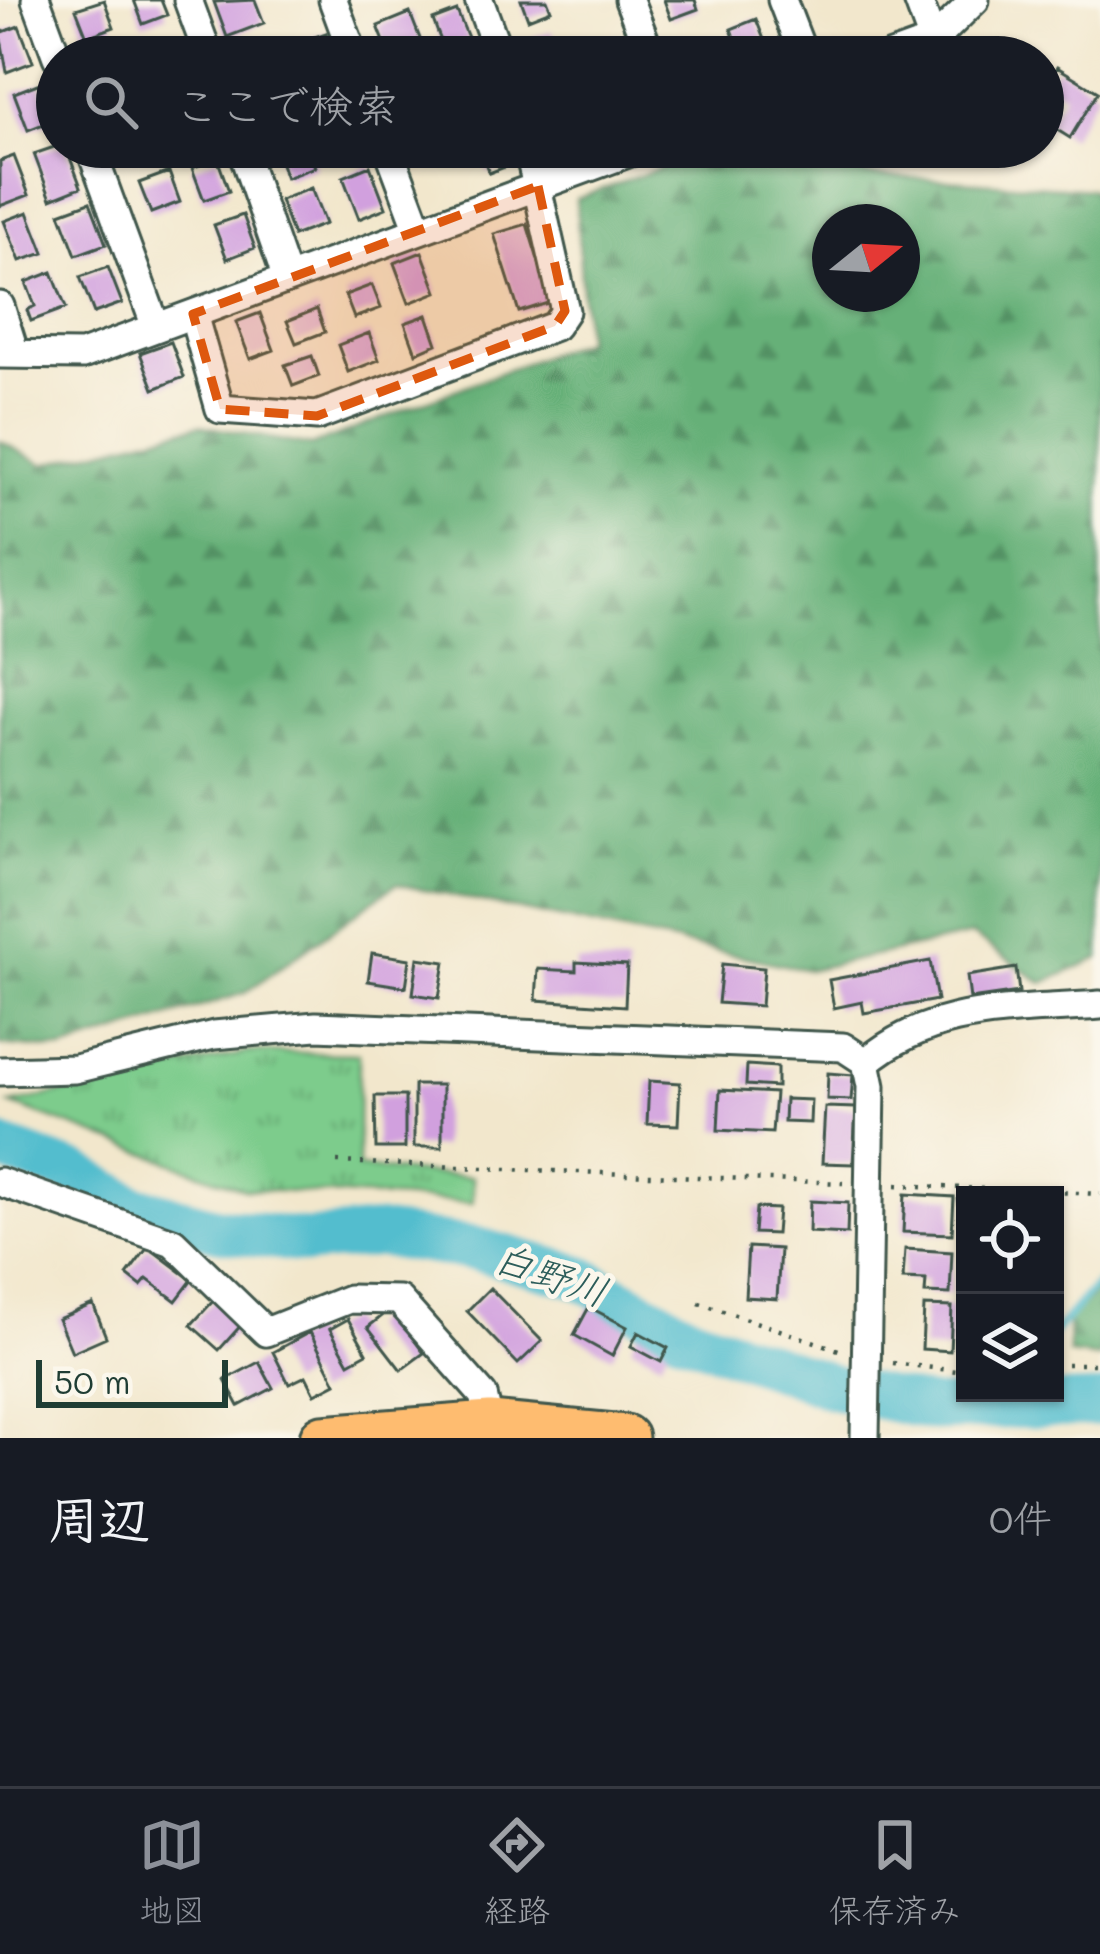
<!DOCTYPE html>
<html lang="ja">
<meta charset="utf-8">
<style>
:root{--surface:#171b24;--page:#20242c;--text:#f1f3f6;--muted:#9ea1a6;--line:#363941;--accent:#8c9099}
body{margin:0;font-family:Mali,"Klee One",sans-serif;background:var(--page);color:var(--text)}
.controls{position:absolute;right:36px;bottom:36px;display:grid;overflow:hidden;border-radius:0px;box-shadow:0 3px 9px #0004}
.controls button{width:108px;height:108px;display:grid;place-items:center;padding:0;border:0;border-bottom:3px solid var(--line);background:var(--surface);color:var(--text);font:60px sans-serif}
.compass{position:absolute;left:812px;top:204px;width:108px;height:108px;border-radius:50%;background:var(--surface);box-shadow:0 3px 9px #0004;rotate:72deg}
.scale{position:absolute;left:36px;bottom:30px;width:192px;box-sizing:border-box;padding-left:12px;border:6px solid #1f3d34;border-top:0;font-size:33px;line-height:42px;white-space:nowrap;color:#1f3d34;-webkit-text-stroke:9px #fbf7ec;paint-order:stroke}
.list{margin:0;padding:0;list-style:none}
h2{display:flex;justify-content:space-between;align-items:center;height:156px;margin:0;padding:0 48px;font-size:51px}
h2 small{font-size:39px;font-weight:400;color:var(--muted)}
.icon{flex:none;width:66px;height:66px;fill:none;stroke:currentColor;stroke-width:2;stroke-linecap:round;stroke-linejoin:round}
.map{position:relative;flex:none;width:1100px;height:1438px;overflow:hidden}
.search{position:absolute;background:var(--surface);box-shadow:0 3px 9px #0004;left:36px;right:36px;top:36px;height:132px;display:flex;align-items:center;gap:30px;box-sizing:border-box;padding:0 42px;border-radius:66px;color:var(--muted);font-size:45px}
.sheet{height:348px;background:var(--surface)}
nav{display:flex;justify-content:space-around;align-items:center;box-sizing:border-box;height:168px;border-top:3px solid var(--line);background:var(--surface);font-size:33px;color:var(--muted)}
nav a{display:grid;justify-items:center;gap:6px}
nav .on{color:var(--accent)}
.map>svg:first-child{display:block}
.grass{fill:url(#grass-tufts);stroke:#4e8460;stroke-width:3}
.forest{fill:url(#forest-firs);stroke:#427656;stroke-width:3;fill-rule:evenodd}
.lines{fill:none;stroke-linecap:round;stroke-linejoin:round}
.stream{stroke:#52bdce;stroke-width:8}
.river{stroke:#52bdce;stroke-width:45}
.building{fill:#d1a0de}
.minor-casing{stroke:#3f564b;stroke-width:33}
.trunk-casing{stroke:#3f564b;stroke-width:51}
.path{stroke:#3f564b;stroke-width:4.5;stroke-dasharray:3 9;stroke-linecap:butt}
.minor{stroke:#fff;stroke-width:27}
.trunk{stroke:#febc70;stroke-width:45}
.marked{fill:#de580e;fill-opacity:0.2;stroke:#de580e;stroke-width:9;stroke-dasharray:24 15;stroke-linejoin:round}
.labels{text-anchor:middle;stroke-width:10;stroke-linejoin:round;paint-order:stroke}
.water-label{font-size:39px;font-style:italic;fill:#2c5d5a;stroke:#fbf7ec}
</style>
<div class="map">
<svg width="1100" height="1438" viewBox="0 0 1100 1438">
<defs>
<pattern id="grass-tufts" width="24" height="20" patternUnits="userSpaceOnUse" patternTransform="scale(3)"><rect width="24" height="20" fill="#7dcc8c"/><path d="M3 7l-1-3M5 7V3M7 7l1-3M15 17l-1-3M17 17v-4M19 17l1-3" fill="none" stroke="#66a773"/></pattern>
<pattern id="forest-firs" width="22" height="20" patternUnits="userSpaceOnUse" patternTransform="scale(3)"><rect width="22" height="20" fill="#66b078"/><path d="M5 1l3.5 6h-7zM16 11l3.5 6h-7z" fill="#539063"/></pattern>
</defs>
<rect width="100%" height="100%" fill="#fbf7ec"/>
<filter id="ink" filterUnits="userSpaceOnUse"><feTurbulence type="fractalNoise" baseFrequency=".00833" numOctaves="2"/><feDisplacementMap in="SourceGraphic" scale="24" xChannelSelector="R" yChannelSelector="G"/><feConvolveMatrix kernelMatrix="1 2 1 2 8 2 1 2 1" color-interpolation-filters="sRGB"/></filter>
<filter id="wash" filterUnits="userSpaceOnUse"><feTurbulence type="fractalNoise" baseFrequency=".004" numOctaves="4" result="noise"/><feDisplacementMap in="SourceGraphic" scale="48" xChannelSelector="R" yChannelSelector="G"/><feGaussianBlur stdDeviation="2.7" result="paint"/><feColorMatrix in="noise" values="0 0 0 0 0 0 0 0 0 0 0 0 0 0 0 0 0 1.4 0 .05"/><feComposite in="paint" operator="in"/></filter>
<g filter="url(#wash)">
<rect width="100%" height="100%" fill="#f2e7cc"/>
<path class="grass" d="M 250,1052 L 359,1054 L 358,1168 L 473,1177 L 473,1203 L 244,1189 L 11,1104 Z"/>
<path class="forest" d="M 717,147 L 818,147 L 865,175 L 1091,189 L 1100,204 L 1100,958 L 1043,983 L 972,935 L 808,970 L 396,884 L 245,993 L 63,1050 L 0,1045 L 0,441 L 44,464 L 199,425 L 311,446 L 585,340 L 576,199 ZM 830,222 L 902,222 L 902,294 L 830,294 Z
M 1100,1288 L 1100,1358 L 1069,1354 L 1068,1320 Z"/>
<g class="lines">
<path class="stream" d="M 1055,1332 L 1100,1280
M 1006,1410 L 1014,1393"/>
<path class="river" d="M 0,1148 L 78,1175 L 134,1207 L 217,1229 L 307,1242 L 380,1235 L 476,1249 L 580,1277 L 685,1334 L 833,1387 L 933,1409 L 1100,1404"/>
</g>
<g id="blocks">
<path class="building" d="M 104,0 L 114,27 L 87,37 L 76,9 Z
M 134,0 L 161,0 L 167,15 L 143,24 Z
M 255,0 L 264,23 L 227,37 L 214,2 Z
M 521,0 L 547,0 L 551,10 L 528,19 Z
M 664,0 L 695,0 L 698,9 L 671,19 Z
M 457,11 L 469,40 L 444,49 L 433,20 Z
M 410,13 L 424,49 L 390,57 L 378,26 Z
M 756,19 L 770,55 L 741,57 L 731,29 Z
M 19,26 L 33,62 L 7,72 L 0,33 Z
M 551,31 L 560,57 L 533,57 L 527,40 Z
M 326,33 L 334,57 L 307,57 L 301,42 Z
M 1057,67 L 1098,92 L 1070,138 L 1046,123 L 1064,94 L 1047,84 Z
M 40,83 L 54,120 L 28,130 L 14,93 Z
M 57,146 L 66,147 L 81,187 L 51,199 L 34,154 Z
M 275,147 L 307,147 L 315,167 L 286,178 Z
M 479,147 L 506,147 L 513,164 L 489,173 Z
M 14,156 L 29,195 L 0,206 L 0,161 Z
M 217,158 L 229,191 L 204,200 L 192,168 Z
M 370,166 L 386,208 L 359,219 L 343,177 Z
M 169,172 L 180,202 L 151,213 L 139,183 Z
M 311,188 L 325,224 L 293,236 L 280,200 Z
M 90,202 L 106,244 L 76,255 L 60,213 Z
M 28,212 L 44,253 L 20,261 L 4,221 Z
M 243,215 L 255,248 L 227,259 L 214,225 Z
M 527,224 L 551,302 L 519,312 L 494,234 Z
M 422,252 L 437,292 L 409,303 L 394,263 Z
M 108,267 L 122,303 L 94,313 L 80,277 Z
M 52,272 L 66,308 L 31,321 L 27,310 L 35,306 L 26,282 Z
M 372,285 L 381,308 L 354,318 L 345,295 Z
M 317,309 L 325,332 L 296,343 L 287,321 Z
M 260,313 L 274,350 L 250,359 L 236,322 Z
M 427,315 L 437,344 L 416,353 L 405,323 Z
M 369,333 L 379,360 L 348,372 L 338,345 Z
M 171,342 L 184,377 L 154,389 L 140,353 Z
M 312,356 L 319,376 L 293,386 L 285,365 Z
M 372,953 L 410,959 L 406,987 L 368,981 Z
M 418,958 L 445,962 L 439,998 L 413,994 Z
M 930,961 L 937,1000 L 864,1013 L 862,1002 L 834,1008 L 829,980 Z
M 576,962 L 627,965 L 625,1006 L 536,1000 L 538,969 L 576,971 Z
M 722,964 L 764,968 L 761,1006 L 718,1003 Z
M 1016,968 L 1019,992 L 970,999 L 967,976 Z
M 747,1065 L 777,1067 L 777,1087 L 746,1085 Z
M 828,1073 L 853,1075 L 851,1100 L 827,1099 Z
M 649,1081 L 680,1083 L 678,1125 L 647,1124 Z
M 414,1085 L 442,1085 L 442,1147 L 414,1147 Z
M 720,1090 L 775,1093 L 772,1133 L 718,1130 Z
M 375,1096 L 405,1096 L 405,1148 L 376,1148 Z
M 785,1099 L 811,1100 L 810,1123 L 784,1122 Z
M 825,1107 L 856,1108 L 853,1164 L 822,1163 Z
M 905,1194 L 954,1197 L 952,1234 L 903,1232 Z
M 810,1201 L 848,1203 L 847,1234 L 809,1232 Z
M 756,1208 L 778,1209 L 776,1234 L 754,1233 Z
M 148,1247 L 192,1280 L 176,1301 L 147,1279 L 141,1286 L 127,1275 Z
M 748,1247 L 780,1249 L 777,1299 L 745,1297 Z
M 905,1249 L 952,1252 L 950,1294 L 925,1293 L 926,1280 L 903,1279 Z
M 490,1288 L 542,1341 L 518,1364 L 467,1311 Z
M 216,1298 L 243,1323 L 219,1350 L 191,1325 Z
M 93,1304 L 106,1337 L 72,1352 L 58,1319 Z
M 924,1306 L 952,1307 L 950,1351 L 922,1349 Z
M 589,1307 L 627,1327 L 612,1356 L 574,1335 Z
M 391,1309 L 424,1353 L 401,1370 L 368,1327 Z
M 348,1319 L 367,1353 L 349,1363 L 330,1329 Z
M 310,1332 L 336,1383 L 315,1394 L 306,1376 L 289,1384 L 273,1352 Z
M 638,1332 L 668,1348 L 661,1362 L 631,1346 Z
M 259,1362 L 273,1388 L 239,1406 L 225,1380 Z"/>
</g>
</g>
<g filter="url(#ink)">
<use href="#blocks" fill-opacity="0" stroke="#3f564b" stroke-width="3"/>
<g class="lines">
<defs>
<path id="minor" d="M 36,0 L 57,57
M 188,0 L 209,57
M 333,0 L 354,57
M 479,0 L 500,57
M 629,0 L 651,57
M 782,0 L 804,57
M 918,0 L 933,41
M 889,57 L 933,41 L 975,0
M 90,147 L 156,327
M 241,147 L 287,279
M 388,147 L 419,230
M 0,306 L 15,354
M 193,314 L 220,409 L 317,416 L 555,326 L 565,311 L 528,147
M 0,354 L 82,355 L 644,147
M 866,1062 C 935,1004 1014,1012 1100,1005
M 0,1071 L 75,1069 L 214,1035 L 316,1026 L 843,1047 L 866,1062 L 871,1086 L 865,1438
M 0,1182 L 173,1242 L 266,1332 L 349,1299 L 399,1300 L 483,1395 L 490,1425"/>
<path id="trunk" d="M 323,1438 L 490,1425 L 625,1438"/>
</defs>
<use href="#minor" class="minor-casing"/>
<use href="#trunk" class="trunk-casing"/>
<path class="path" d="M 337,1162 L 843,1183
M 896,1185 L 1100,1194
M 699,1303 L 842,1351
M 893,1363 L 965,1372
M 1055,1364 L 1100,1364"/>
<use href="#minor" class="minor"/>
<use href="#trunk" class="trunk"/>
</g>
</g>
<path class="marked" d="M 538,186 L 565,311 L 555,326 L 317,416 L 220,409 L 193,314 Z"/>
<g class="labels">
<g class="water-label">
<text transform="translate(551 1275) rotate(19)" y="14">白野川</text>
</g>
</g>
</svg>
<div class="controls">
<button><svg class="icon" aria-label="locate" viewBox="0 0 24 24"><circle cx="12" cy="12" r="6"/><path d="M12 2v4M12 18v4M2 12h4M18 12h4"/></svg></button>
<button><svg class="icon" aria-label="layers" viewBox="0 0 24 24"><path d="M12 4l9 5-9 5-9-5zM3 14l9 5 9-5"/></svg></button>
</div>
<svg class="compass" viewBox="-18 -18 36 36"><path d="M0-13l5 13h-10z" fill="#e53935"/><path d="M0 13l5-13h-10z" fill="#9ea1a6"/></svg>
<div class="scale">50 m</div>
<div class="search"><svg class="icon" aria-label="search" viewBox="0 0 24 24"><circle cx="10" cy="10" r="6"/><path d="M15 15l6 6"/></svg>ここで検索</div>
</div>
<section class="sheet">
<h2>周辺<small>0件</small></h2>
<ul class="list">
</ul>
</section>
<nav>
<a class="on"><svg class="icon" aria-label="map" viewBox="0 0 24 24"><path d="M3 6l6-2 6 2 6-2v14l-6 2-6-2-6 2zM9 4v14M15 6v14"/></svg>地図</a>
<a><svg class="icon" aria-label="directions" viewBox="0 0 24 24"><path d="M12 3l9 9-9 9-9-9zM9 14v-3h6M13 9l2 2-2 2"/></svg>経路</a>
<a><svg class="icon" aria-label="saved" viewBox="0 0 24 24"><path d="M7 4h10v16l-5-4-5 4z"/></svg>保存済み</a>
</nav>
